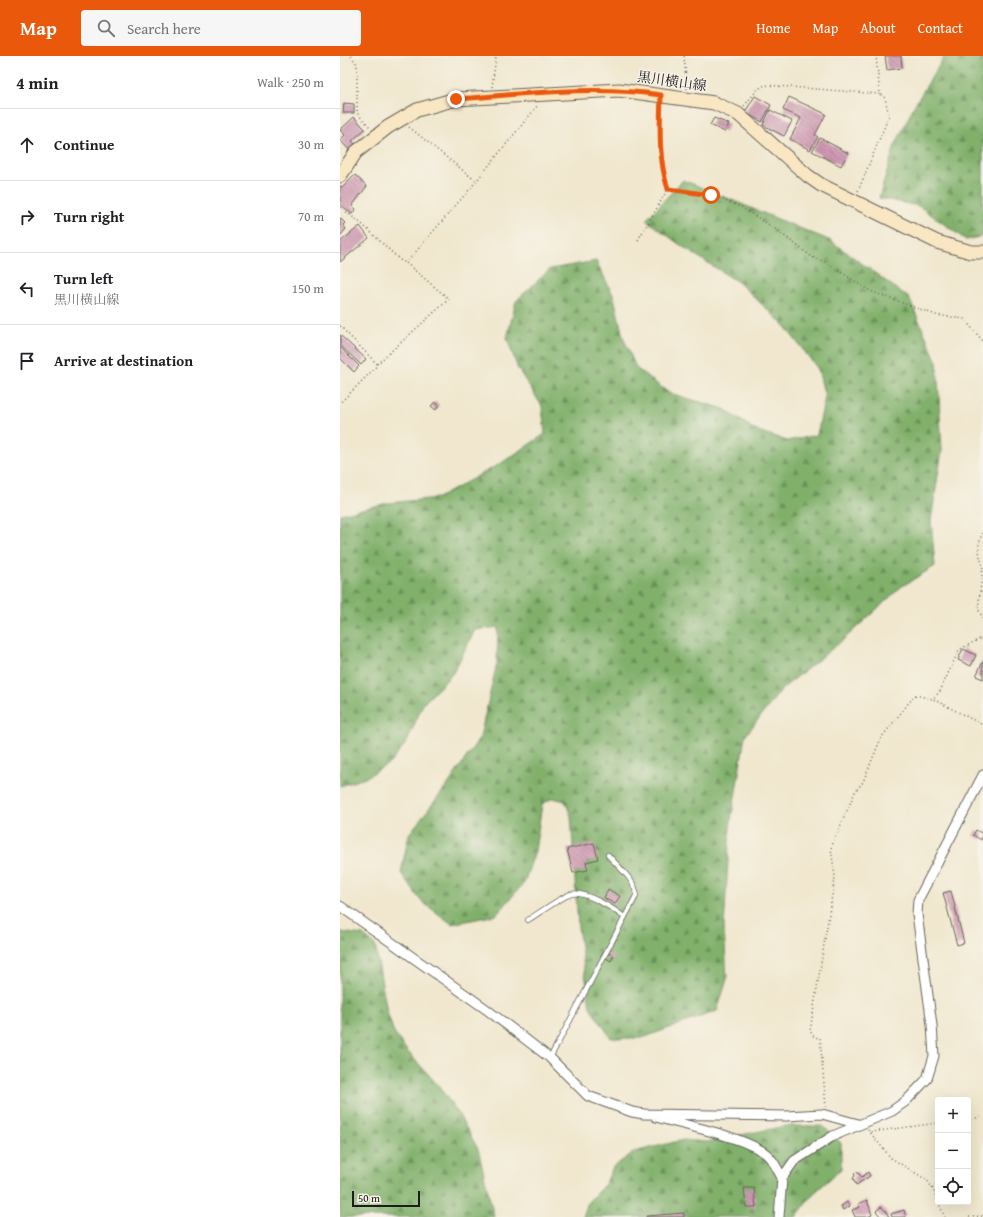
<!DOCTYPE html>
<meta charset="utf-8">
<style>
:root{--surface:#fff;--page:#f6f6f6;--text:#202124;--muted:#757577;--line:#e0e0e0;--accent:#ea580c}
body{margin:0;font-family:"Gentium Book Plus","Noto Serif JP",serif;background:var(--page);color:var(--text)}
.controls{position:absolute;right:12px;bottom:12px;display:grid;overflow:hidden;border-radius:4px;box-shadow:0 4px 16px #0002}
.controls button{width:36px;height:36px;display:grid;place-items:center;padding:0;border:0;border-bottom:1px solid var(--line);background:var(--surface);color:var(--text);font:20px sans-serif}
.scale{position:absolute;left:12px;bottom:10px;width:68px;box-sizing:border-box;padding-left:4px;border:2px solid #1c1c1c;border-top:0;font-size:11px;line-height:14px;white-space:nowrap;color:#1c1c1c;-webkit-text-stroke:3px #f7f3e8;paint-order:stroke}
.stop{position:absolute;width:12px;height:12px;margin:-9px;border:3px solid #ea580c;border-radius:50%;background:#fff}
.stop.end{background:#ea580c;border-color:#fff;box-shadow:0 1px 4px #0008}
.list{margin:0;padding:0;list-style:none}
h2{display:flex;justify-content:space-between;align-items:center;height:52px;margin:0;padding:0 16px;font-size:17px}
h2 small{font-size:13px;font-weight:400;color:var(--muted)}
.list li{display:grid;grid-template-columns:26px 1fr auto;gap:12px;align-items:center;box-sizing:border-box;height:72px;padding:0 16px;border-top:1px solid var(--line)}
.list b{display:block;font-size:15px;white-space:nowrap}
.list p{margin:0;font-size:13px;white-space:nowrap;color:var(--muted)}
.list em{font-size:13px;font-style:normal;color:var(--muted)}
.icon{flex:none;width:22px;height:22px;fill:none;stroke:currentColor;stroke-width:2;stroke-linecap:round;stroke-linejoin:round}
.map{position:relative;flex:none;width:643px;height:1161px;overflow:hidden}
header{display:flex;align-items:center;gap:24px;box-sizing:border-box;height:56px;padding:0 20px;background:var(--accent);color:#fff}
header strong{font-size:19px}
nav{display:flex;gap:22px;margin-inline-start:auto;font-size:14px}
.search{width:280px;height:36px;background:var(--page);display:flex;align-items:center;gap:10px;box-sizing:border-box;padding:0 14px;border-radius:4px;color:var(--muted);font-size:15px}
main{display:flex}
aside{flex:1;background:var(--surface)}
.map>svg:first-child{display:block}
.forest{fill:url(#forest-firs);stroke:#4e6643}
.building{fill:url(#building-back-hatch)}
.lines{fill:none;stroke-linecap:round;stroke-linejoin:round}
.lane-casing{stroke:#66635a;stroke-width:6}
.street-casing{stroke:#66635a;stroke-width:11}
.secondary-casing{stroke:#66635a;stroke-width:15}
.path{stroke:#66635a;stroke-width:1.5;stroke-dasharray:1 3;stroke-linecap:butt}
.lane{stroke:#fff;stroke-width:4.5}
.street{stroke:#fff;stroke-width:9}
.secondary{stroke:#f9e7c3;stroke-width:13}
.route{stroke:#ea580c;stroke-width:5}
.labels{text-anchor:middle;stroke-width:3;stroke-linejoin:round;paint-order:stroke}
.street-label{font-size:14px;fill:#1c1c1c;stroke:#f7f3e8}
</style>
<header>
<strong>Map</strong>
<div class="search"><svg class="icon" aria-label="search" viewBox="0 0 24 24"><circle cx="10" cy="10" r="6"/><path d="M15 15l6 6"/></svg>Search here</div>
<nav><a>Home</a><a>Map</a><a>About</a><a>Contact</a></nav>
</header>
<main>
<aside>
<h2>4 min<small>Walk · 250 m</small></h2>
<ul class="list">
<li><svg class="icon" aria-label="ahead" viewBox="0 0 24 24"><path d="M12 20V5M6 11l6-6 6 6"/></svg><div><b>Continue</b></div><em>30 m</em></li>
<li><svg class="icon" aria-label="right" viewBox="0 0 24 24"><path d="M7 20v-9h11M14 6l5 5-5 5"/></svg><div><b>Turn right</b></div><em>70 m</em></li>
<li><svg class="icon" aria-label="left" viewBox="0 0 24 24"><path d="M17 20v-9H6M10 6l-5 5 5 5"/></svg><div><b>Turn left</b><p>黒川横山線</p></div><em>150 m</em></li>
<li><svg class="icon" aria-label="arrive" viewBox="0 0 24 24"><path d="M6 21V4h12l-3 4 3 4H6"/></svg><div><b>Arrive at destination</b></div></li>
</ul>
</aside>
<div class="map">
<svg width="643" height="1161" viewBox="0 0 643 1161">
<defs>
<pattern id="forest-firs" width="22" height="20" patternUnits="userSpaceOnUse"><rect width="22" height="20" fill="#80b06a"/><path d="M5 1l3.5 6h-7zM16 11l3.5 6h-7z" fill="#688e56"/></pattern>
<pattern id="building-back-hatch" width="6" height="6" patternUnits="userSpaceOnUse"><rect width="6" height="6" fill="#cd96b0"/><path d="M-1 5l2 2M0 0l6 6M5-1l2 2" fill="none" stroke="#a67a8e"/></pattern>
</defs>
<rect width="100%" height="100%" fill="#f7f3e8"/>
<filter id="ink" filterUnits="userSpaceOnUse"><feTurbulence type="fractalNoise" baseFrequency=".025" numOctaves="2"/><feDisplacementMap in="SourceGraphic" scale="8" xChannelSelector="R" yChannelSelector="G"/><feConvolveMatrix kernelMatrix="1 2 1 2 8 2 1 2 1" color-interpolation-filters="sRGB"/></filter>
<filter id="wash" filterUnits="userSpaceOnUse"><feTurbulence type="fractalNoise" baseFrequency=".012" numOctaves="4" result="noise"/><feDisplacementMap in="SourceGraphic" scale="16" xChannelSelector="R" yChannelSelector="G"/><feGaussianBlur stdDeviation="0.9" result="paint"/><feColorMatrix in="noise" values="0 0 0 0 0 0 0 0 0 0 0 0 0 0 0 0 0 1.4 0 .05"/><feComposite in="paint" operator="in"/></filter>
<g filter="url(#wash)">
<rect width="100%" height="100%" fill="#f0e7ce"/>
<path class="forest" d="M 605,0 L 643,0 L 643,180 L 626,184 L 579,150 L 539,142 L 554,92 L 574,50 Z
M 343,124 L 491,185 L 569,242 L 597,306 L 602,394 L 591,464 L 595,510 L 561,531 L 504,583 L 442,633 L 405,680 L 390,771 L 384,872 L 387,923 L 377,955 L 302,982 L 271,982 L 250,951 L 238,871 L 231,760 L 225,745 L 213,742 L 202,748 L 195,795 L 184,827 L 156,859 L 112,868 L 81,845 L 61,817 L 69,778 L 107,730 L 140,681 L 157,607 L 158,571 L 135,574 L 113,617 L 83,648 L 67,686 L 51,706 L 25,722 L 0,730 L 0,458 L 48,447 L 98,442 L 163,406 L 205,378 L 202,350 L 178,313 L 167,282 L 176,245 L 210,213 L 256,205 L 274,241 L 283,281 L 296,312 L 329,337 L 384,353 L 415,374 L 447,385 L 477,379 L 485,341 L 478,313 L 443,268 L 398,226 L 346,193 L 306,164 Z
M 0,876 L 23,879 L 35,889 L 47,956 L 54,977 L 67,995 L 96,1027 L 116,1054 L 138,1093 L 154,1161 L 0,1161 Z
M 445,1070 L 483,1070 L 501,1087 L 501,1113 L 473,1138 L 456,1161 L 243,1161 L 248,1146 L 266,1127 L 273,1111 L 294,1096 L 343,1084 L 367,1086 Z"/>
<g id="blocks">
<path class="building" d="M 545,0 L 561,0 L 562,12 L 547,14 Z
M 415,40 L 431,49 L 422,66 L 405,56 Z
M 449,41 L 486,58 L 475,79 L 478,81 L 470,94 L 450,83 L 461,62 L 443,54 Z
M 4,47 L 14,48 L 14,57 L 3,57 Z
M 430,54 L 452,65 L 444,80 L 423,69 Z
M 14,61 L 25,73 L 12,85 L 16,89 L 10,95 L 0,84 L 5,79 L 0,74 Z
M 374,62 L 389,68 L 385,76 L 370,69 Z
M 480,82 L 508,97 L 501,110 L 472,95 Z
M 15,119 L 27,130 L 12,150 L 16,153 L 12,158 L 0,148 L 0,130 L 3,131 Z
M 0,162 L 5,167 L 3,169 L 6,173 L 0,180 Z
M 20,170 L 29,182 L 0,206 L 0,186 Z
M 0,279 L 26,303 L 21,309 L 0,289 Z
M 0,291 L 19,310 L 14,316 L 0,302 Z
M 95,346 L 99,349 L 96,354 L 91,350 Z
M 623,593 L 636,599 L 631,610 L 618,604 Z
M 643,605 L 643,623 L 636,620 Z
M 636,774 L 643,778 L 641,784 L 633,779 Z
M 254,787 L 258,803 L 246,806 L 248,814 L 233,817 L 227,793 Z
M 268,833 L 280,840 L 275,848 L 264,842 Z
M 611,835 L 624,887 L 617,889 L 603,837 Z
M 269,897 L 274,900 L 271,905 L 266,902 Z
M 517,1116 L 522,1121 L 528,1116 L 530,1120 L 516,1129 L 513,1122 L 515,1120 L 514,1117 Z
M 404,1132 L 414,1132 L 416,1151 L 406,1151 Z
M 527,1144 L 532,1159 L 527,1161 L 515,1161 L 512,1154 L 520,1151 L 518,1148 Z
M 507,1146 L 510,1150 L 503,1154 L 501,1150 Z
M 541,1151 L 545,1154 L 549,1161 L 541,1161 L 536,1155 Z
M 564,1154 L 566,1161 L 552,1161 L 551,1158 Z
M 344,1157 L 344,1161 L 306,1161 L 306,1160 Z"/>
</g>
</g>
<g filter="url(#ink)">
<use href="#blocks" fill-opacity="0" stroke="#66635a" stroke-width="1"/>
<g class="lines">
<defs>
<path id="lane" d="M 188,864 C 196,859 223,840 231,838 C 244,834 274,853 284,861
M 210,1002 L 296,840 C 297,825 277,810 268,799"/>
<path id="street" d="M 0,850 L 146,953 L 210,1002 L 248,1040 L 292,1056 L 304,1058 L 446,1060 L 482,1058 L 518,1068
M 316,1061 C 347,1070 396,1079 422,1095 C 432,1101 437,1112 442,1122
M 439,1161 L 442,1122 L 454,1105 L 493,1080 L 552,1055 L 566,1045 L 587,1023 L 594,1000 L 592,969 L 577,858 L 578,844 L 643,719"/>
<path id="secondary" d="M 0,120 L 16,96 L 48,71 L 77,54 L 116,43 L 279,34 L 374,47 L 398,58 L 468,120 L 481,129 L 597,186 L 631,196 L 643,196"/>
</defs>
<use href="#lane" class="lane-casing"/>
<use href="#street" class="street-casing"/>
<use href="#secondary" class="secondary-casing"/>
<path class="path" d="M 11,0 L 17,8 L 17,57 L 30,71
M 344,0 L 347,33
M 152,31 L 156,0
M 404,50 L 418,33 L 425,29 L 540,38
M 69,71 L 136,125
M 328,133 L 371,139 L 384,144 L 401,151 L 434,172 L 472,201 L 487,207 L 530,235 L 596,259 L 624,263 L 643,285
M 518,135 L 549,60 L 545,42 L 540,38 L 536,0
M 0,151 L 23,169 L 60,204 L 66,207
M 298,184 L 328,133 C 319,106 320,80 321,51
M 0,270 L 37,308 L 35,312 L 0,347
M 37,308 L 109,243 L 66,207 L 129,134 L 198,49
M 643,477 C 636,489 639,498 643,511
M 643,511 L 638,553 L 643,562
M 643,581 L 619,594 L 600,635 L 593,643 L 643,669
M 486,1051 L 480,982 L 474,981 L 470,975 L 495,821 L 491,792 L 515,736 L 523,726 L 541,682 L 575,639 L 593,643
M 628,1063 L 643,1061
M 528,1074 L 551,1102 L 587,1124 L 593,1133 L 598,1146
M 531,1076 L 598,1067
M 598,1146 L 605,1161
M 629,1161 L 643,1160"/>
<use href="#lane" class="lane"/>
<use href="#street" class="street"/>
<use href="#secondary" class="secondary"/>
</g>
</g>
<g class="lines" filter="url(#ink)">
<path class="route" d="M 116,43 C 184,38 253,29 321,39 C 320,71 318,102 328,133 L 371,139"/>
</g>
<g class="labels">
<g class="street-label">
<text transform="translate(332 25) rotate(8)" y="5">黒川横山線</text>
</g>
</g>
</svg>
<div class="controls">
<button>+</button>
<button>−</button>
<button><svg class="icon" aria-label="locate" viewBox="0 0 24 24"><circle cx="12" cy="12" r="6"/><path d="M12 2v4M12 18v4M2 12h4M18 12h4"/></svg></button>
</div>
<div class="scale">50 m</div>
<div class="stop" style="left:371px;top:139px"></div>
<div class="stop end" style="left:116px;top:43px"></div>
</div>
</main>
